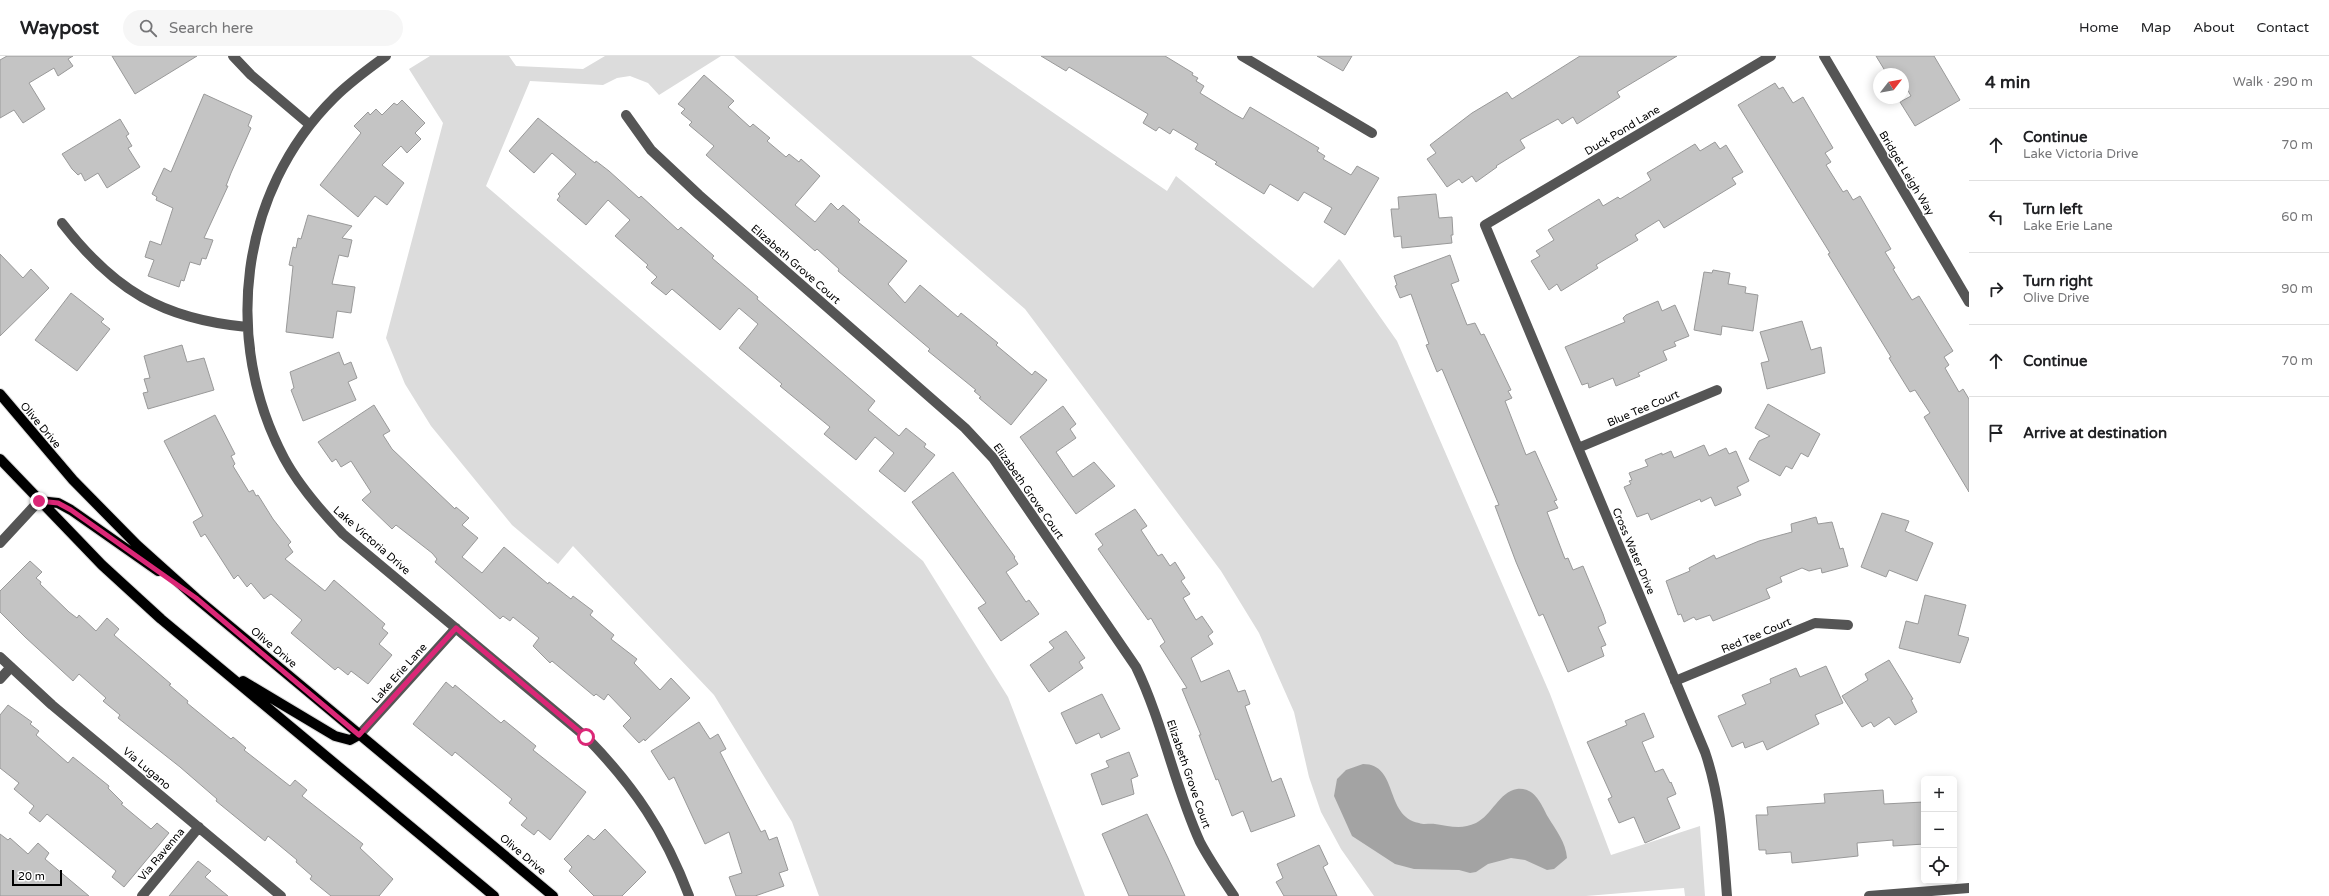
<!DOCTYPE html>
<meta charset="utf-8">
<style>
:root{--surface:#fff;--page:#f6f6f6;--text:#202124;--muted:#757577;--line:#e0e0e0}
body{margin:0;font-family:"Varela Round",sans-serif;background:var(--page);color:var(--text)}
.controls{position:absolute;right:12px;bottom:12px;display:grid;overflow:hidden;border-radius:6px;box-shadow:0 2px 10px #0003}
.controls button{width:36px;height:36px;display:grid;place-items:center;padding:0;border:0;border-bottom:1px solid var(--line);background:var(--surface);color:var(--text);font:20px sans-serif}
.compass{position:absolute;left:1873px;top:12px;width:36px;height:36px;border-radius:50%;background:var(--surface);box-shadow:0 2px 10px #0003;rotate:59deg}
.scale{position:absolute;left:12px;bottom:10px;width:50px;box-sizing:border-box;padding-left:4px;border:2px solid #000;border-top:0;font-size:11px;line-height:14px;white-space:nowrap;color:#000;-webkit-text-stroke:3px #fff;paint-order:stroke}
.stop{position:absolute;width:12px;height:12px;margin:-9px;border:3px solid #db2777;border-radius:50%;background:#fff}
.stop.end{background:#db2777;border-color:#fff;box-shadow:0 1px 4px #0008}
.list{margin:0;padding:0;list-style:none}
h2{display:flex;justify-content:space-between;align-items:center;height:52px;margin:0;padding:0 16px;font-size:17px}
h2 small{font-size:13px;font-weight:400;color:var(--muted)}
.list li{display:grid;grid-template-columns:26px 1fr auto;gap:12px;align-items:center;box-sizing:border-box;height:72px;padding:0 16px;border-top:1px solid var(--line)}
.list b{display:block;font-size:15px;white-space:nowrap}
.list p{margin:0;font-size:13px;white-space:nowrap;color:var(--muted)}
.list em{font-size:13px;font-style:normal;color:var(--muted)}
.icon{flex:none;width:22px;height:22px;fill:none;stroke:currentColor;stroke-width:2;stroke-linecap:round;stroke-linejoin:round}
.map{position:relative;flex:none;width:1969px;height:840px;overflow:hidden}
header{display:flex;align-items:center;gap:24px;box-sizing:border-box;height:56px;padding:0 20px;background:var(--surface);border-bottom:1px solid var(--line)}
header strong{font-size:19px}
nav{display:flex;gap:22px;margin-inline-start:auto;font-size:14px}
.search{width:280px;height:36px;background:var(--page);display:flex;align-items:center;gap:10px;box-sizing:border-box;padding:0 14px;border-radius:22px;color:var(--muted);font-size:15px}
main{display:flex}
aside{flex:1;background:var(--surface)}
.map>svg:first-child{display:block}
.green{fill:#dcdcdc}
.water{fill:#a3a3a3}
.building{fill:#c4c4c4;stroke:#999}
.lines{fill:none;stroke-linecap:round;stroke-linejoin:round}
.major-casing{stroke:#dbdbdb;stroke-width:12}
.minor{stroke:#555;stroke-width:10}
.major{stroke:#000;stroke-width:10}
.route{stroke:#db2777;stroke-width:5}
.labels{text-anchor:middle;stroke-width:3;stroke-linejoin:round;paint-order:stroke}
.street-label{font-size:11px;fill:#000;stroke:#fff}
</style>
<header>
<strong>Waypost</strong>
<div class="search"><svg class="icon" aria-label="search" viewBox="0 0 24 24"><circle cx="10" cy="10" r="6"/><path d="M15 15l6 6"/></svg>Search here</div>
<nav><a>Home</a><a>Map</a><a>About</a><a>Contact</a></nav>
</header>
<main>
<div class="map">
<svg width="1969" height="840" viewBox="0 0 1969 840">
<rect width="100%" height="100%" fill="#fff"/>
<path class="green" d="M 430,0 L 509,0 L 516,10 L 583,13 L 605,0 L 721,0 L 659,39 L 648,27 L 630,20 L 617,22 L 603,29 L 530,25 L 486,130 L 923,505 L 1008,641 L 1085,840 L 819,840 L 792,766 L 714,639 L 573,490 L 558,508 L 512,469 L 431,370 L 405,328 L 386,282 L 443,67 L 409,13 Z
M 734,0 L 971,0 L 1167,135 L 1176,120 L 1313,232 L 1339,203 L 1341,205 L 1397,285 L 1550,638 L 1611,799 L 1700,770 L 1705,840 L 1685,840 L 1684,832 L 1586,840 L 1374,840 L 1341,793 L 1321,756 L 1309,721 L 1294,656 L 1259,577 L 1221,515 L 1025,253 Z"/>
<path class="water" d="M 1363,708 C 1399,708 1384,760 1419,767 C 1424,769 1430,767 1435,768 C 1450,770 1461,774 1476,767 C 1492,759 1499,736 1517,733 C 1535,731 1541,748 1548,761 C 1556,774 1566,787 1567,802 L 1554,813 L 1547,814 L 1525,804 L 1511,802 L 1488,808 L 1476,816 L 1470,817 L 1459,814 L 1414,813 L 1395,808 L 1352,780 L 1334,740 L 1337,723 L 1346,714 Z"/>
<path class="building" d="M 7,0 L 73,0 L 68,3 L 73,10 L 58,20 L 54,12 L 29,27 L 45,53 L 23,67 L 14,54 L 0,62 L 0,4 Z
M 112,0 L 197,0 L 135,38 Z
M 1041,0 L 1165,0 L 1193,17 L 1192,19 L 1198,22 L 1196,25 L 1204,30 L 1200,37 L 1234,58 L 1243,63 L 1250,51 L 1319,92 L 1317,95 L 1325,100 L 1323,103 L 1351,119 L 1357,110 L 1379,122 L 1345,179 L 1324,166 L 1332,152 L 1304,136 L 1298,145 L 1270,128 L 1264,138 L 1215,108 L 1217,106 L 1195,93 L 1198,88 L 1173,73 L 1170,78 L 1159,71 L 1156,75 L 1143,67 L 1148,58 L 1069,11 L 1066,15 Z
M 1317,0 L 1352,0 L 1343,15 Z
M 1580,0 L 1677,0 L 1617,36 L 1620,41 L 1577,68 L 1573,61 L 1562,68 L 1558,63 L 1520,84 L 1525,92 L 1496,110 L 1497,111 L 1476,126 L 1472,120 L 1462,127 L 1459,123 L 1447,131 L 1427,103 L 1436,97 L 1430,89 L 1472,57 L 1507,36 L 1512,43 Z
M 1876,0 L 1934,0 L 1960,44 L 1915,70 L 1900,46 L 1911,40 L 1903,26 L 1903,18 L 1887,18 Z
M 704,19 L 734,45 L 728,51 L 750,71 L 753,68 L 770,82 L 767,85 L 786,101 L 789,98 L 799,106 L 801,103 L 820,120 L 795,149 L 815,166 L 831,147 L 838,154 L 843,149 L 860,164 L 858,166 L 907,205 L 888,228 L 905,247 L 920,229 L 958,261 L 961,257 L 998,287 L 996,289 L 1032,319 L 1035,315 L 1047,324 L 1011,369 L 979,342 L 981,341 L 974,335 L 976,334 L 928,295 L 930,293 L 838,215 L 839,213 L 817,193 L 815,195 L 706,99 L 714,90 L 689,69 L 692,66 L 681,57 L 685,53 L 678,48 Z
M 1775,27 L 1779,33 L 1783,31 L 1793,47 L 1803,41 L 1833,92 L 1825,97 L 1831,106 L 1826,109 L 1843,136 L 1847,134 L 1853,144 L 1860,140 L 1891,193 L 1885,196 L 1895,212 L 1893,213 L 1912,244 L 1919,240 L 1953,295 L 1944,301 L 1949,309 L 1945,312 L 1959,336 L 1963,333 L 1969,343 L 1969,436 L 1924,361 L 1930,357 L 1915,334 L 1910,336 L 1889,302 L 1891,301 L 1828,198 L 1830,197 L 1738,49 Z
M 204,38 L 252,60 L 248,70 L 251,72 L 231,117 L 226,130 L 228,130 L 204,182 L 213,184 L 206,203 L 202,202 L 200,209 L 190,206 L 184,225 L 181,224 L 179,231 L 148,220 L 154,204 L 145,201 L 150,185 L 161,189 L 173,152 L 156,144 L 157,141 L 152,138 L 164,112 L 171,116 Z
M 402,44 L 425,67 L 415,77 L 421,83 L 407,97 L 401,90 L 382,109 L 404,127 L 387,149 L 375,140 L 358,161 L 320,129 L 361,77 L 354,70 L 368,56 L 370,59 L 376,53 L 382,59 L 394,47 L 397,49 Z
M 538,62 L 595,107 L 596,105 L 609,115 L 639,142 L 641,140 L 678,174 L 681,171 L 714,200 L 712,202 L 758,241 L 757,243 L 875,345 L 868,354 L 899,380 L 906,372 L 926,388 L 924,391 L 935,399 L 905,436 L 879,415 L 894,397 L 875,381 L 856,404 L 824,378 L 830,371 L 780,330 L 782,328 L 739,292 L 758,268 L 739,252 L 720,274 L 672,233 L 666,239 L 651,227 L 657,221 L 646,211 L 648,209 L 615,180 L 630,164 L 608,144 L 586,169 L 557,144 L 560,140 L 558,138 L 576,118 L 552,97 L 534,117 L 509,95 Z
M 120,63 L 129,78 L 126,80 L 132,90 L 128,92 L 140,111 L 107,132 L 98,117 L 85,125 L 81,117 L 78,119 L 72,113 L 62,98 Z
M 1715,86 L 1720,93 L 1726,89 L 1743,116 L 1732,122 L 1736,128 L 1664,172 L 1659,164 L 1635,179 L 1638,184 L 1596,209 L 1598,212 L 1561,235 L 1557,228 L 1549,234 L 1531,205 L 1540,200 L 1536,195 L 1554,184 L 1548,174 L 1599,143 L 1603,150 L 1618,141 L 1620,143 L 1651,124 L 1647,117 L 1695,88 L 1700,95 Z
M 1436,138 L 1439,162 L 1452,161 L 1453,179 L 1451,179 L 1452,187 L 1402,192 L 1401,180 L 1394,181 L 1391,153 L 1399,153 L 1398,141 Z
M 308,159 L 352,170 L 342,182 L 352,184 L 348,201 L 339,199 L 332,228 L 355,231 L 351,257 L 337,255 L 333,282 L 286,276 L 293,210 L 289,209 L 293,191 L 296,192 L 298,182 L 301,183 Z
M 0,198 L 23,222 L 31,213 L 49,232 L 0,280 Z
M 1450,199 L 1459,225 L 1451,228 L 1467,269 L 1475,267 L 1481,279 L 1484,278 L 1511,334 L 1508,335 L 1512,342 L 1505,345 L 1526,399 L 1535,395 L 1557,444 L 1554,445 L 1558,452 L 1547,456 L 1565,503 L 1568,502 L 1573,514 L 1583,510 L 1603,558 L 1606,567 L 1598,571 L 1606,589 L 1601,591 L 1604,600 L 1568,616 L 1543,558 L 1539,560 L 1516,506 L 1495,450 L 1499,449 L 1442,313 L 1437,316 L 1426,289 L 1429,288 L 1411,238 L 1400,242 L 1395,230 L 1397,229 L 1394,220 Z
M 1713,214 L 1730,217 L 1728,228 L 1746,231 L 1745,237 L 1758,239 L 1753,275 L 1722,270 L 1721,279 L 1694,274 L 1704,216 L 1712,217 Z
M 71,237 L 104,263 L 101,266 L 110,273 L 77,315 L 35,284 Z
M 1658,245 L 1662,255 L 1675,249 L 1689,280 L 1674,286 L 1676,290 L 1663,295 L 1667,304 L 1638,317 L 1640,320 L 1616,330 L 1613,322 L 1589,332 L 1588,327 L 1582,329 L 1565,291 L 1625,266 L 1623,262 L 1626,259 Z
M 1802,265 L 1811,294 L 1821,291 L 1825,317 L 1767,333 L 1761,307 L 1769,305 L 1760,276 Z
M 182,289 L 187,306 L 204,302 L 214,334 L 148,353 L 143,337 L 148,336 L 144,323 L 150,322 L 144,300 Z
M 339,296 L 344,309 L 351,306 L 357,322 L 348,326 L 356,344 L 303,365 L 291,334 L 294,332 L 290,316 Z
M 1768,348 L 1820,378 L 1808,401 L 1801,397 L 1792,413 L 1786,410 L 1780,420 L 1749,403 L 1759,385 L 1770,380 L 1755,372 Z
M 374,349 L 390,375 L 383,379 L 392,393 L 455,453 L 456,451 L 469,462 L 462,469 L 478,482 L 462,501 L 482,517 L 504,491 L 548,528 L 549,526 L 571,543 L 573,540 L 593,555 L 590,559 L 614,579 L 611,583 L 637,603 L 634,607 L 660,634 L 671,622 L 690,642 L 645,685 L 644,683 L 639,687 L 623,670 L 631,662 L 608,638 L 604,644 L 596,638 L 594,640 L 552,605 L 550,607 L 533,590 L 539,582 L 513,561 L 510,565 L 503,560 L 500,563 L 435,506 L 437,503 L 432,497 L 396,469 L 392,473 L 362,444 L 371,436 L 351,405 L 341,411 L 336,403 L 332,406 L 318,386 Z
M 1063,350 L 1076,368 L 1070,373 L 1076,382 L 1056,396 L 1073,421 L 1094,406 L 1115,430 L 1076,458 L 1020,381 Z
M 215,359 L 235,398 L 231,400 L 235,408 L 233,410 L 249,436 L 253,434 L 256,440 L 258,439 L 273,463 L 291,486 L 288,489 L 293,496 L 285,503 L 325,535 L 334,524 L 385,568 L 382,572 L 388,577 L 379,588 L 392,599 L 368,628 L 351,615 L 348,619 L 338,611 L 335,614 L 291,577 L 302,564 L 271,538 L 264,543 L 251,527 L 247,531 L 238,519 L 234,523 L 205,478 L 201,481 L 193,466 L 203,460 L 164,385 Z
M 1704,389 L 1709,400 L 1726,392 L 1729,398 L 1736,395 L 1749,425 L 1737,431 L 1741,439 L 1715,450 L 1711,441 L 1701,446 L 1700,443 L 1651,464 L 1648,457 L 1637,461 L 1624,431 L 1631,428 L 1629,425 L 1632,424 L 1629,417 L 1648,410 L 1645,404 L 1662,397 L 1662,399 L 1671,395 L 1674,402 Z
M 953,416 L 1015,501 L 1014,502 L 1018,508 L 1006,516 L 1026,546 L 1029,544 L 1039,558 L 1001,585 L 978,552 L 986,547 L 912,446 Z
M 1135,453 L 1147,470 L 1141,474 L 1158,500 L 1162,498 L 1170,510 L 1175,506 L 1185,522 L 1181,525 L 1190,538 L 1183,542 L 1196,564 L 1202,560 L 1213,576 L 1208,580 L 1213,588 L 1191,602 L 1201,626 L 1229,614 L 1238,636 L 1245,634 L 1250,648 L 1245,650 L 1246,653 L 1272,726 L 1281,722 L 1295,760 L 1251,776 L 1243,755 L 1232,760 L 1218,723 L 1216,724 L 1199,679 L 1201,679 L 1182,633 L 1187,632 L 1160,590 L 1165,586 L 1151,562 L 1148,564 L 1098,493 L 1103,489 L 1095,478 Z
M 1882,457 L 1909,465 L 1905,475 L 1933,487 L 1917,525 L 1889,514 L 1886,521 L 1861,511 Z
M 1816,461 L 1818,468 L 1832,466 L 1840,493 L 1843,492 L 1848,510 L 1822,517 L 1821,512 L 1809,515 L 1802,512 L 1780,521 L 1782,526 L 1766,533 L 1770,542 L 1713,565 L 1710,559 L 1696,564 L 1694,561 L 1684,566 L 1681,558 L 1678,559 L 1666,525 L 1690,515 L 1689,512 L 1714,499 L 1716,503 L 1759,485 L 1792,476 L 1791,468 Z
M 30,505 L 42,516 L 36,522 L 41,526 L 40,528 L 69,556 L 77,562 L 79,559 L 96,575 L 107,562 L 119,573 L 114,579 L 171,628 L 169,629 L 188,645 L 187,647 L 231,683 L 233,681 L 246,692 L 244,694 L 290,730 L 295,724 L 307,734 L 302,740 L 363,788 L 360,792 L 393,823 L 379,840 L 331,840 L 310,823 L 312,820 L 296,806 L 297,804 L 268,780 L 265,785 L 216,745 L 217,743 L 180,711 L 118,662 L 120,659 L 103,645 L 106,642 L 79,618 L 73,625 L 25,581 L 0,556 L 0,535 Z
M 1925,539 L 1966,549 L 1958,579 L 1969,582 L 1960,607 L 1899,592 L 1906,565 L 1918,568 Z
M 1066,575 L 1085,602 L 1079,606 L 1083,612 L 1049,636 L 1030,609 L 1054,592 L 1049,586 Z
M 1889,604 L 1913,643 L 1911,644 L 1917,656 L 1895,669 L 1889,661 L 1874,671 L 1871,666 L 1862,671 L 1842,640 L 1868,624 L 1865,618 Z
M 1826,610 L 1843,647 L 1815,659 L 1819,668 L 1767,694 L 1763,685 L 1745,692 L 1743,686 L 1732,691 L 1718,660 L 1746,648 L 1742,639 L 1771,627 L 1770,623 L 1796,612 L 1800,621 Z
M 446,626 L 453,632 L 455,629 L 501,667 L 504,664 L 536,690 L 533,694 L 586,736 L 550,784 L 538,774 L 534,779 L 521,769 L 527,762 L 509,747 L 512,743 L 455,696 L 452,700 L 413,668 Z
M 1102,638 L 1120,673 L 1101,682 L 1099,677 L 1076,688 L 1061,657 Z
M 8,649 L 32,666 L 30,668 L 39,675 L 36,679 L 68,707 L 73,701 L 109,730 L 108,732 L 123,747 L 121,748 L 151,773 L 157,767 L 169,777 L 124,831 L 112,821 L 116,815 L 47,758 L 40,766 L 29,757 L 34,750 L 14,733 L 19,727 L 0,712 L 0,659 Z
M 1644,657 L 1654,681 L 1642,686 L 1655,716 L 1663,713 L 1670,727 L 1671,726 L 1676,738 L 1667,742 L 1680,772 L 1645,787 L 1634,761 L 1619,767 L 1608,743 L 1612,741 L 1587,686 L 1627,669 L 1625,665 Z
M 699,666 L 710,683 L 718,678 L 726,693 L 720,696 L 761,776 L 765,774 L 769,784 L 777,781 L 788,814 L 779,817 L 784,830 L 755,840 L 736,840 L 729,821 L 742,817 L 729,776 L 705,788 L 674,721 L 669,724 L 651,695 Z
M 1129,696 L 1138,720 L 1131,723 L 1134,738 L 1102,749 L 1091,718 L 1109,711 L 1106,705 Z
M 1883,734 L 1884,748 L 1924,746 L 1924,788 L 1893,790 L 1893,784 L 1857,787 L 1858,800 L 1792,807 L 1791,796 L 1766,798 L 1766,794 L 1759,794 L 1756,759 L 1768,759 L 1767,751 L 1825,747 L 1824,738 Z
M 1147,758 L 1168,802 L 1185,840 L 1129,840 L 1102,778 Z
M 605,773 L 646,816 L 622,840 L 594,840 L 569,815 L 572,811 L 564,803 L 588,779 L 594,784 Z
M 0,778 L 8,784 L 10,782 L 28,798 L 38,787 L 49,797 L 45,803 L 89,840 L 0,840 Z
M 1319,789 L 1328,808 L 1323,811 L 1337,840 L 1284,840 L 1276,826 L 1283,822 L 1277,808 Z
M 198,805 L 211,815 L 205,821 L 228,840 L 169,840 Z"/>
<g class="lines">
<defs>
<path id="major" d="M 0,338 L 73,424 L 137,489 L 196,542 L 553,840
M 0,403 L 102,509 L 161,563 L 494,840
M 39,445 L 58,447 L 71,454 L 158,515
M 243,625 L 335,680 L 350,684 L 359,679"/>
</defs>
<use href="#major" class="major-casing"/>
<path class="minor" d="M 233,0 L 251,19 L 310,69
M 386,0 C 368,13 350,26 334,42 C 239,136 222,285 284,402 C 299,430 321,455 343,478 L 586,681 C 634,730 665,776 689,840
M 1242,0 L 1372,77
M 1824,0 L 1969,246
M 626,59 L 651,94 L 699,139 L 965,372 L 993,402 L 1136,611 C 1163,667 1174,729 1200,786 C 1210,805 1222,822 1234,840
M 62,167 C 114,234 162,263 247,271
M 1578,392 L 1717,334
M 0,487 L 39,445
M 0,601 L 52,649 L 281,840
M 0,623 L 11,611
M 1675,625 L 1815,567 L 1848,569
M 359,679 L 456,572
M 142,840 L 199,771
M 1727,840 C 1723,790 1721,743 1705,696 L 1485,169 L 1771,0
M 1869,840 L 1969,832"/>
<use href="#major" class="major"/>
</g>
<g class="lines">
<path class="route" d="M 39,445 L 58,447 L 71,454 L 196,542 L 359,679 L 456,572 L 586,681"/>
</g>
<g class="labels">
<g class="street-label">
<text transform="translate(1622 74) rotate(-31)" y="4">Duck Pond Lane</text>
<text transform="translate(1907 117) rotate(59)" y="4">Bridget Leigh Way</text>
<text transform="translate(796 208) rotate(41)" y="4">Elizabeth Grove Court</text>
<text transform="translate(1643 352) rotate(-23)" y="4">Blue Tee Court</text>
<text transform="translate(41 369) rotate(50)" y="4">Olive Drive</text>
<text transform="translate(1029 435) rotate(55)" y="4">Elizabeth Grove Court</text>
<text transform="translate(372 484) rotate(41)" y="4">Lake Victoria Drive</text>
<text transform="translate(1634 495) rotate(67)" y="4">Cross Water Drive</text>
<text transform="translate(1756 579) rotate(-23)" y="4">Red Tee Court</text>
<text transform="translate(274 591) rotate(40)" y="4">Olive Drive</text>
<text transform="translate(399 617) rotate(-48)" y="4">Lake Erie Lane</text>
<text transform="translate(147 712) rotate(40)" y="4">Via Lugano</text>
<text transform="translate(1189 718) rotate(71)" y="4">Elizabeth Grove Court</text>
<text transform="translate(161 798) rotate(-50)" y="4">Via Ravenna</text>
<text transform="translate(523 798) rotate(40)" y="4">Olive Drive</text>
</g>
</g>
</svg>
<div class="controls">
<button>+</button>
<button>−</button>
<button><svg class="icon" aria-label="locate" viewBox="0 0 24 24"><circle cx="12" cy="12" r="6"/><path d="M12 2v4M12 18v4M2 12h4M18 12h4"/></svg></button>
</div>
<svg class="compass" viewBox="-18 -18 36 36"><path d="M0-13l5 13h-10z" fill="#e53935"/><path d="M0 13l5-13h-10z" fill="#757577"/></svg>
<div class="scale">20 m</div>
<div class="stop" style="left:586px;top:681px"></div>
<div class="stop end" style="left:39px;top:445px"></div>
</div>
<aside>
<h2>4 min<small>Walk · 290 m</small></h2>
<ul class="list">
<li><svg class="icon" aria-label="ahead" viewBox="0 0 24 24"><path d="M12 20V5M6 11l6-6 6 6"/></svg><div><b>Continue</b><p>Lake Victoria Drive</p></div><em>70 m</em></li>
<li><svg class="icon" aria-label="left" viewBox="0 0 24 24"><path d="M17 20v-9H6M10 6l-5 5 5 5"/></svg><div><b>Turn left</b><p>Lake Erie Lane</p></div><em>60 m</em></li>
<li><svg class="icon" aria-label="right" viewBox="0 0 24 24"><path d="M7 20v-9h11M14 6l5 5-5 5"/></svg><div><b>Turn right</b><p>Olive Drive</p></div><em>90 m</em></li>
<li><svg class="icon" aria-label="ahead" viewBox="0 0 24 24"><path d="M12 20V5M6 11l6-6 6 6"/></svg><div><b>Continue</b></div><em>70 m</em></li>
<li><svg class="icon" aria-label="arrive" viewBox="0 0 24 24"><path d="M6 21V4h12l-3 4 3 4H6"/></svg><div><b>Arrive at destination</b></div></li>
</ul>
</aside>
</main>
